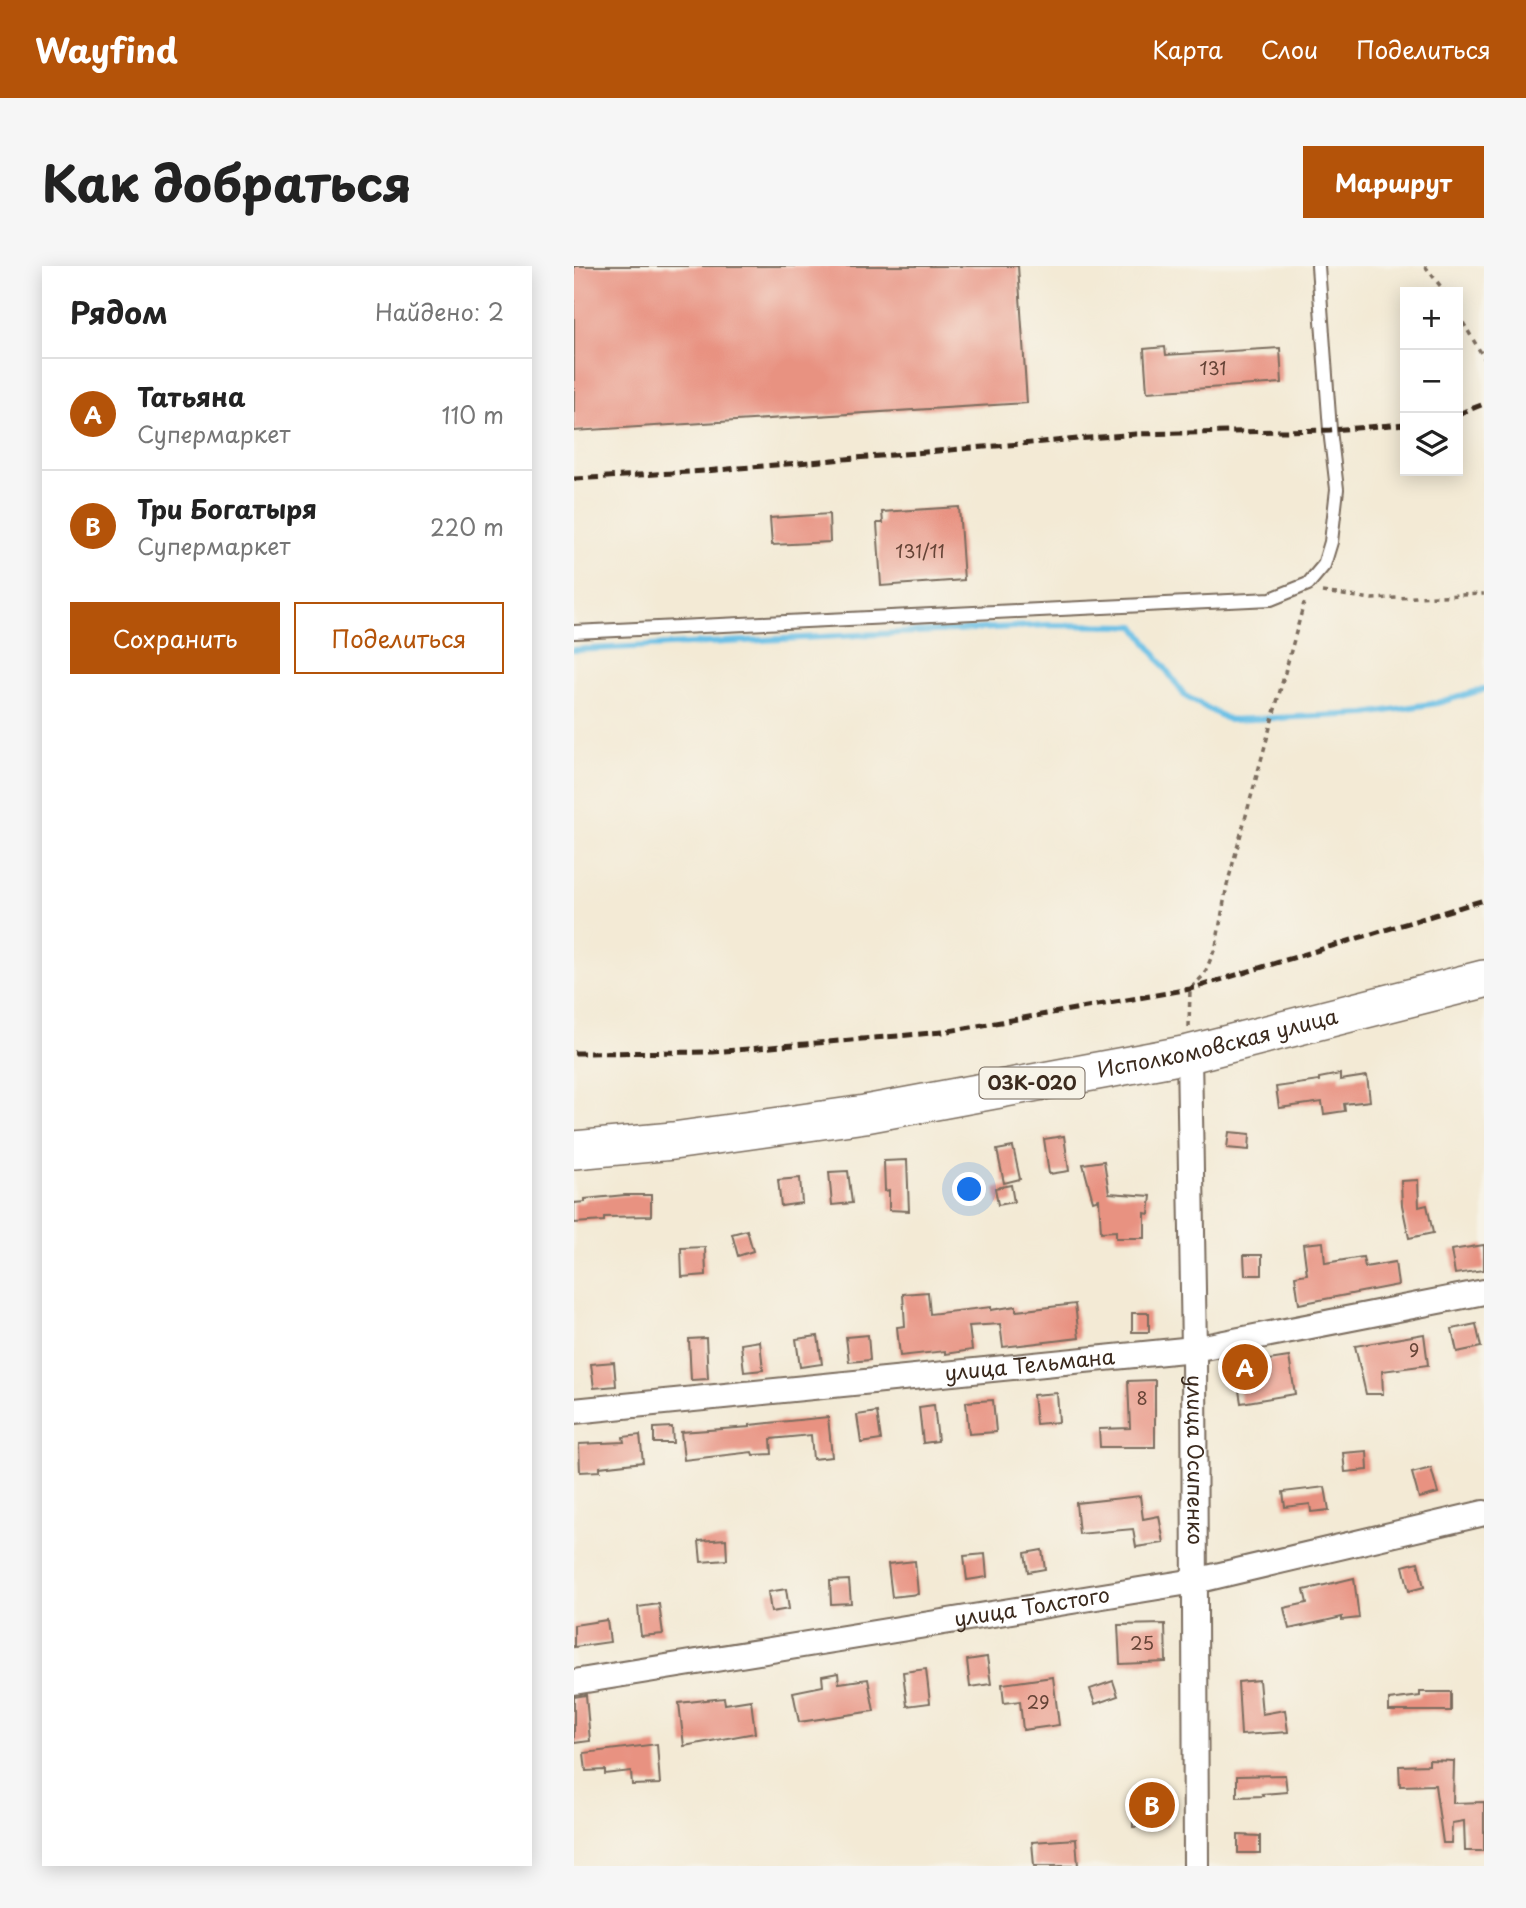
<!DOCTYPE html>
<html lang="ru">
<meta charset="utf-8">
<style>
:root{--surface:#fff;--page:#f6f6f6;--text:#222;--muted:#767676;--line:#e0e0e0;--accent:#b45309}
body{margin:0;font-family:"Playpen Sans",sans-serif;background:var(--page);color:var(--text)}
.controls{position:absolute;right:21px;top:21px;display:grid;overflow:hidden;border-radius:0px;box-shadow:0 4px 18px #0003}
.controls button{width:63px;height:63px;display:grid;place-items:center;padding:0;border:0;border-bottom:2px solid var(--line);background:var(--surface);color:var(--text);font:35px sans-serif}
.you{position:absolute;left:396px;top:924px;width:24px;height:24px;margin:-18px;border:5px solid #fff;border-radius:50%;background:#1a73e8;box-shadow:0 0 0 10px #1a73e833}
.badge{display:grid;place-items:center;width:46px;height:46px;border-radius:50%;background:var(--accent);color:#fff;font-size:23px;font-weight:700}
.pin{position:absolute;translate:-50% -50%;border:4px solid #fff;box-shadow:0 2px 7px #0006}
.list{margin:0;padding:0;list-style:none}
h2{display:flex;justify-content:space-between;align-items:center;height:91px;margin:0;padding:0 28px;font-size:30px}
h2 small{font-size:23px;font-weight:400;color:var(--muted)}
.list li{display:grid;grid-template-columns:46px 1fr auto;gap:21px;align-items:center;box-sizing:border-box;height:112px;padding:0 28px;border-top:2px solid var(--line)}
.list b{display:block;font-size:26px;white-space:nowrap}
.list p{margin:0;font-size:23px;white-space:nowrap;color:var(--muted)}
.list em{font-size:23px;font-style:normal;color:var(--muted)}
.actions{display:flex;gap:14px;padding:21px 28px}
.actions a{flex:1;padding:16px 0;border:2px solid var(--accent);border-radius:0px;text-align:center;font-size:24px;color:var(--accent)}
.actions .main{background:var(--accent);color:#fff}
.icon{flex:none;width:38px;height:38px;fill:none;stroke:currentColor;stroke-width:2;stroke-linecap:round;stroke-linejoin:round}
.map{position:relative;flex:none;width:910px;height:1600px;overflow:hidden;border-radius:0px}
header{display:flex;align-items:center;gap:42px;box-sizing:border-box;height:98px;padding:0 35px;background:var(--accent);color:#fff}
header strong{font-size:33px}
nav{display:flex;gap:38px;margin-inline-start:auto;font-size:24px}
.intro{display:flex;align-items:center;justify-content:space-between;box-sizing:border-box;height:168px;padding:0 42px}
h1{margin:0;font-size:49px}
.button{padding:18px 32px;border-radius:0px;background:var(--accent);color:#fff;font-size:24px;font-weight:700}
main{display:flex;gap:42px;padding:0 42px}
aside{flex:1;background:var(--surface);border-radius:0px;box-shadow:0 4px 18px #0003}
.map>svg:first-child{display:block}
.lines{fill:none;stroke-linecap:round;stroke-linejoin:round}
.stream{stroke:#69c0e6;stroke-width:6}
.building{fill:#e89281}
.service-casing{stroke:#7b6d5e;stroke-width:16}
.minor-casing{stroke:#7b6d5e;stroke-width:28}
.primary-casing{stroke:#7b6d5e;stroke-width:40}
.path{stroke:#7b6d5e;stroke-width:3.5;stroke-dasharray:5 5;stroke-linecap:butt}
.service{stroke:#fff;stroke-width:12}
.minor{stroke:#fff;stroke-width:24}
.primary{stroke:#fff;stroke-width:37}
.rail{stroke:#3b2a1e;stroke-width:5;stroke-dasharray:10 5;stroke-linecap:butt}
.labels{text-anchor:middle;stroke-width:5;stroke-linejoin:round;paint-order:stroke}
.number-label{font-size:18px;fill:#664437}
.shield{fill:#f7f3e8;stroke:#73665b;stroke-width:2}
.shield-label{font-size:19px;font-weight:bold;fill:#3b2a1e}
.street-label{font-size:21px;fill:#3b2a1e;stroke:#f7f3e8}
</style>
<header>
<strong>Wayfind</strong>
<nav><a>Карта</a><a>Слои</a><a>Поделиться</a></nav>
</header>
<div class="intro"><h1>Как добраться</h1><a class="button">Маршрут</a></div>
<main>
<aside>
<h2>Рядом<small>Найдено: 2</small></h2>
<ul class="list">
<li><span class="badge">A</span><div><b>Татьяна</b><p>Супермаркет</p></div><em>110 m</em></li>
<li><span class="badge">B</span><div><b>Три Богатыря</b><p>Супермаркет</p></div><em>220 m</em></li>
</ul>
<div class="actions"><a class="main">Сохранить</a><a>Поделиться</a></div>
</aside>
<div class="map">
<svg width="910" height="1600" viewBox="0 0 910 1600">
<rect width="100%" height="100%" fill="#f7f3e8"/>
<filter id="ink" filterUnits="userSpaceOnUse"><feTurbulence type="fractalNoise" baseFrequency=".0143" numOctaves="2"/><feDisplacementMap in="SourceGraphic" scale="14" xChannelSelector="R" yChannelSelector="G"/><feConvolveMatrix kernelMatrix="1 2 1 2 8 2 1 2 1" color-interpolation-filters="sRGB"/></filter>
<filter id="wash" filterUnits="userSpaceOnUse"><feTurbulence type="fractalNoise" baseFrequency=".00686" numOctaves="4" result="noise"/><feDisplacementMap in="SourceGraphic" scale="28" xChannelSelector="R" yChannelSelector="G"/><feGaussianBlur stdDeviation="1.57" result="paint"/><feColorMatrix in="noise" values="0 0 0 0 0 0 0 0 0 0 0 0 0 0 0 0 0 1.4 0 .05"/><feComposite in="paint" operator="in"/></filter>
<g filter="url(#wash)">
<rect width="100%" height="100%" fill="#f3ead5"/>
<g class="lines">
<path class="stream" d="M 0,384 L 475,359 L 561,360 L 611,430 L 655,454 L 792,448 L 863,437 L 910,423"/>
</g>
<g id="blocks">
<path class="building" d="M 0,0 L 444,0 L 453,137 L 0,165 Z
M 591,81 L 592,89 L 706,82 L 708,117 L 573,126 L 570,83 Z
M 385,241 L 390,314 L 307,320 L 303,257 L 309,257 L 308,246 Z
M 255,248 L 256,276 L 198,279 L 196,252 Z
M 766,808 L 766,814 L 793,810 L 796,835 L 770,838 L 771,845 L 750,848 L 748,836 L 705,842 L 702,821 L 745,815 L 745,812 Z
M 655,866 L 676,868 L 675,884 L 653,882 Z
M 490,870 L 495,905 L 475,908 L 470,873 Z
M 439,881 L 446,913 L 430,917 L 423,884 Z
M 333,894 L 335,945 L 315,944 L 315,924 L 311,925 L 310,895 Z
M 530,895 L 535,927 L 577,930 L 575,948 L 571,947 L 571,972 L 542,972 L 542,965 L 527,966 L 525,933 L 519,935 L 509,898 Z
M 274,905 L 278,937 L 258,939 L 255,906 Z
M 226,912 L 228,937 L 207,940 L 204,914 Z
M 844,914 L 845,941 L 853,939 L 859,967 L 835,972 L 828,939 L 827,915 Z
M 437,919 L 440,936 L 424,939 L 421,922 Z
M 51,929 L 77,929 L 77,950 L 30,951 L 30,955 L 0,957 L 0,937 L 11,936 L 11,933 Z
M 173,964 L 179,985 L 164,990 L 158,968 Z
M 749,976 L 751,997 L 789,991 L 791,1001 L 821,996 L 824,1019 L 725,1038 L 721,1010 L 733,1008 L 729,978 Z
M 910,979 L 910,1004 L 881,1008 L 877,984 Z
M 131,981 L 132,1009 L 108,1011 L 107,982 Z
M 670,989 L 688,989 L 688,1009 L 671,1009 Z
M 354,1026 L 356,1048 L 417,1041 L 417,1044 L 442,1040 L 442,1045 L 501,1038 L 505,1072 L 429,1081 L 426,1058 L 395,1060 L 398,1084 L 371,1088 L 371,1085 L 326,1090 L 323,1061 L 331,1060 L 329,1028 Z
M 558,1047 L 575,1047 L 575,1066 L 558,1066 Z
M 902,1058 L 907,1081 L 883,1086 L 878,1063 Z
M 850,1068 L 854,1099 L 808,1105 L 809,1128 L 792,1128 L 781,1080 Z
M 294,1069 L 296,1094 L 275,1096 L 272,1071 Z
M 244,1070 L 248,1098 L 226,1101 L 222,1073 Z
M 132,1072 L 134,1113 L 117,1114 L 115,1073 Z
M 186,1075 L 189,1104 L 170,1106 L 167,1078 Z
M 715,1091 L 721,1128 L 667,1137 L 661,1099 Z
M 40,1096 L 42,1120 L 20,1122 L 17,1098 Z
M 581,1114 L 581,1181 L 526,1181 L 525,1163 L 556,1162 L 554,1115 Z
M 483,1127 L 485,1156 L 462,1158 L 459,1129 Z
M 419,1134 L 422,1166 L 395,1168 L 392,1136 Z
M 360,1139 L 364,1175 L 349,1177 L 345,1141 Z
M 303,1146 L 307,1174 L 287,1177 L 283,1149 Z
M 254,1151 L 258,1191 L 239,1193 L 237,1169 L 197,1173 L 198,1188 L 179,1189 L 178,1186 L 110,1194 L 107,1166 L 176,1161 L 176,1159 Z
M 98,1161 L 99,1177 L 80,1177 L 80,1162 Z
M 66,1169 L 69,1196 L 26,1201 L 26,1205 L 6,1206 L 5,1178 L 50,1176 L 49,1171 Z
M 793,1185 L 794,1204 L 771,1206 L 769,1187 Z
M 857,1202 L 864,1227 L 845,1232 L 838,1207 Z
M 751,1221 L 755,1244 L 737,1246 L 736,1238 L 711,1241 L 709,1226 Z
M 566,1230 L 569,1253 L 585,1250 L 590,1277 L 562,1281 L 559,1263 L 505,1268 L 502,1237 Z
M 152,1273 L 153,1294 L 127,1296 L 125,1275 Z
M 468,1284 L 471,1303 L 454,1306 L 451,1287 Z
M 411,1288 L 413,1311 L 393,1314 L 390,1290 Z
M 341,1295 L 344,1328 L 318,1331 L 314,1298 Z
M 844,1296 L 850,1321 L 835,1325 L 829,1300 Z
M 780,1312 L 785,1352 L 768,1354 L 768,1351 L 715,1363 L 710,1342 L 733,1337 L 730,1324 Z
M 275,1314 L 277,1337 L 257,1338 L 256,1315 Z
M 212,1323 L 215,1343 L 197,1346 L 194,1326 Z
M 85,1338 L 89,1368 L 67,1370 L 64,1341 Z
M 33,1354 L 36,1376 L 0,1381 L 0,1359 Z
M 591,1358 L 592,1396 L 546,1398 L 544,1359 Z
M 413,1391 L 417,1418 L 396,1421 L 393,1394 Z
M 352,1403 L 356,1437 L 333,1440 L 329,1406 Z
M 264,1407 L 265,1417 L 294,1413 L 300,1445 L 225,1456 L 219,1426 L 249,1420 L 248,1410 Z
M 479,1411 L 485,1459 L 449,1464 L 446,1435 L 430,1437 L 428,1418 Z
M 685,1414 L 688,1448 L 711,1444 L 714,1466 L 667,1469 L 664,1416 Z
M 539,1415 L 544,1430 L 521,1438 L 516,1423 Z
M 846,1426 L 877,1426 L 877,1445 L 815,1445 L 815,1434 L 846,1430 Z
M 12,1429 L 16,1475 L 0,1477 L 0,1431 Z
M 150,1432 L 151,1438 L 177,1434 L 181,1467 L 110,1480 L 105,1437 Z
M 83,1478 L 86,1518 L 58,1519 L 57,1505 L 31,1508 L 31,1504 L 12,1505 L 10,1487 Z
M 855,1494 L 880,1495 L 879,1537 L 910,1536 L 910,1585 L 891,1585 L 890,1555 L 878,1557 L 877,1577 L 869,1577 L 861,1519 L 826,1520 L 825,1500 L 855,1499 Z
M 711,1509 L 713,1526 L 688,1528 L 689,1530 L 663,1531 L 663,1510 Z
M 592,1526 L 593,1560 L 559,1561 L 559,1527 Z
M 664,1569 L 686,1570 L 686,1587 L 664,1587 Z
M 502,1573 L 504,1600 L 460,1600 L 458,1576 Z"/>
</g>
</g>
<g filter="url(#ink)">
<use href="#blocks" fill-opacity="0" stroke="#7b6d5e" stroke-width="2"/>
<g class="lines">
<defs>
<path id="service" d="M 0,366 L 697,333 L 734,318 L 750,299 L 757,276 L 763,223 L 756,164 L 744,0"/>
<g id="minor">
<path id="s1" d="M 615,788 L 620,1083 L 622,1600"/>
<path id="s2" d="M 0,1145 L 620,1083 L 910,1026"/>
<path id="s3" d="M 0,1416 L 621,1315 L 910,1247"/>
</g>
<g id="primary">
<path id="s4" d="M 0,884 L 99,875 L 291,848 L 615,788 L 910,713"/>
</g>
</defs>
<use href="#service" class="service-casing"/>
<use href="#minor" class="minor-casing"/>
<use href="#primary" class="primary-casing"/>
<path class="path" d="M 851,0 L 871,26
M 884,48 L 910,92
M 748,326 L 798,333 L 910,328
M 615,761 L 616,723 L 630,709 L 642,680 L 653,619 L 730,337"/>
<use href="#service" class="service"/>
<use href="#minor" class="minor"/>
<use href="#primary" class="primary"/>
<path class="rail" d="M 884,148 L 910,138
M 0,213 L 131,205 L 562,168 L 756,164 L 831,158
M 0,787 L 139,786 L 369,766 L 616,723 L 910,634"/>
</g>
</g>
<g class="labels">
<g class="number-label">
<text x="639" y="109">131</text>
<text x="346" y="292">131/11</text>
<text x="840" y="1091">9</text>
<text x="568" y="1139">8</text>
<text x="568" y="1384">25</text>
<text x="464" y="1443">29</text>
</g>
<rect class="shield" x="405.5" y="801.5" width="105" height="31" rx="5"/>
<g class="shield-label">
<text x="458" y="824">03К-020</text>
</g>
<g class="street-label">
<text dy="7" stroke="none"><textPath href="#s4" startOffset="653">Исполкомовская улица</textPath></text>
<text dy="7" stroke="none"><textPath href="#s2" startOffset="458">улица Тельмана</textPath></text>
<text dy="7" stroke="none"><textPath href="#s1" startOffset="406">улица Осипенко</textPath></text>
<text dy="7" stroke="none"><textPath href="#s3" startOffset="464">улица Толстого</textPath></text>
</g>
</g>
</svg>
<div class="controls">
<button>+</button>
<button>−</button>
<button><svg class="icon" aria-label="layers" viewBox="0 0 24 24"><path d="M12 4l9 5-9 5-9-5zM3 14l9 5 9-5"/></svg></button>
</div>
<div class="you"></div>
<div class="pin badge" style="left:671px;top:1101px">A</div>
<div class="pin badge" style="left:578px;top:1539px">B</div>
</div>
</main>
